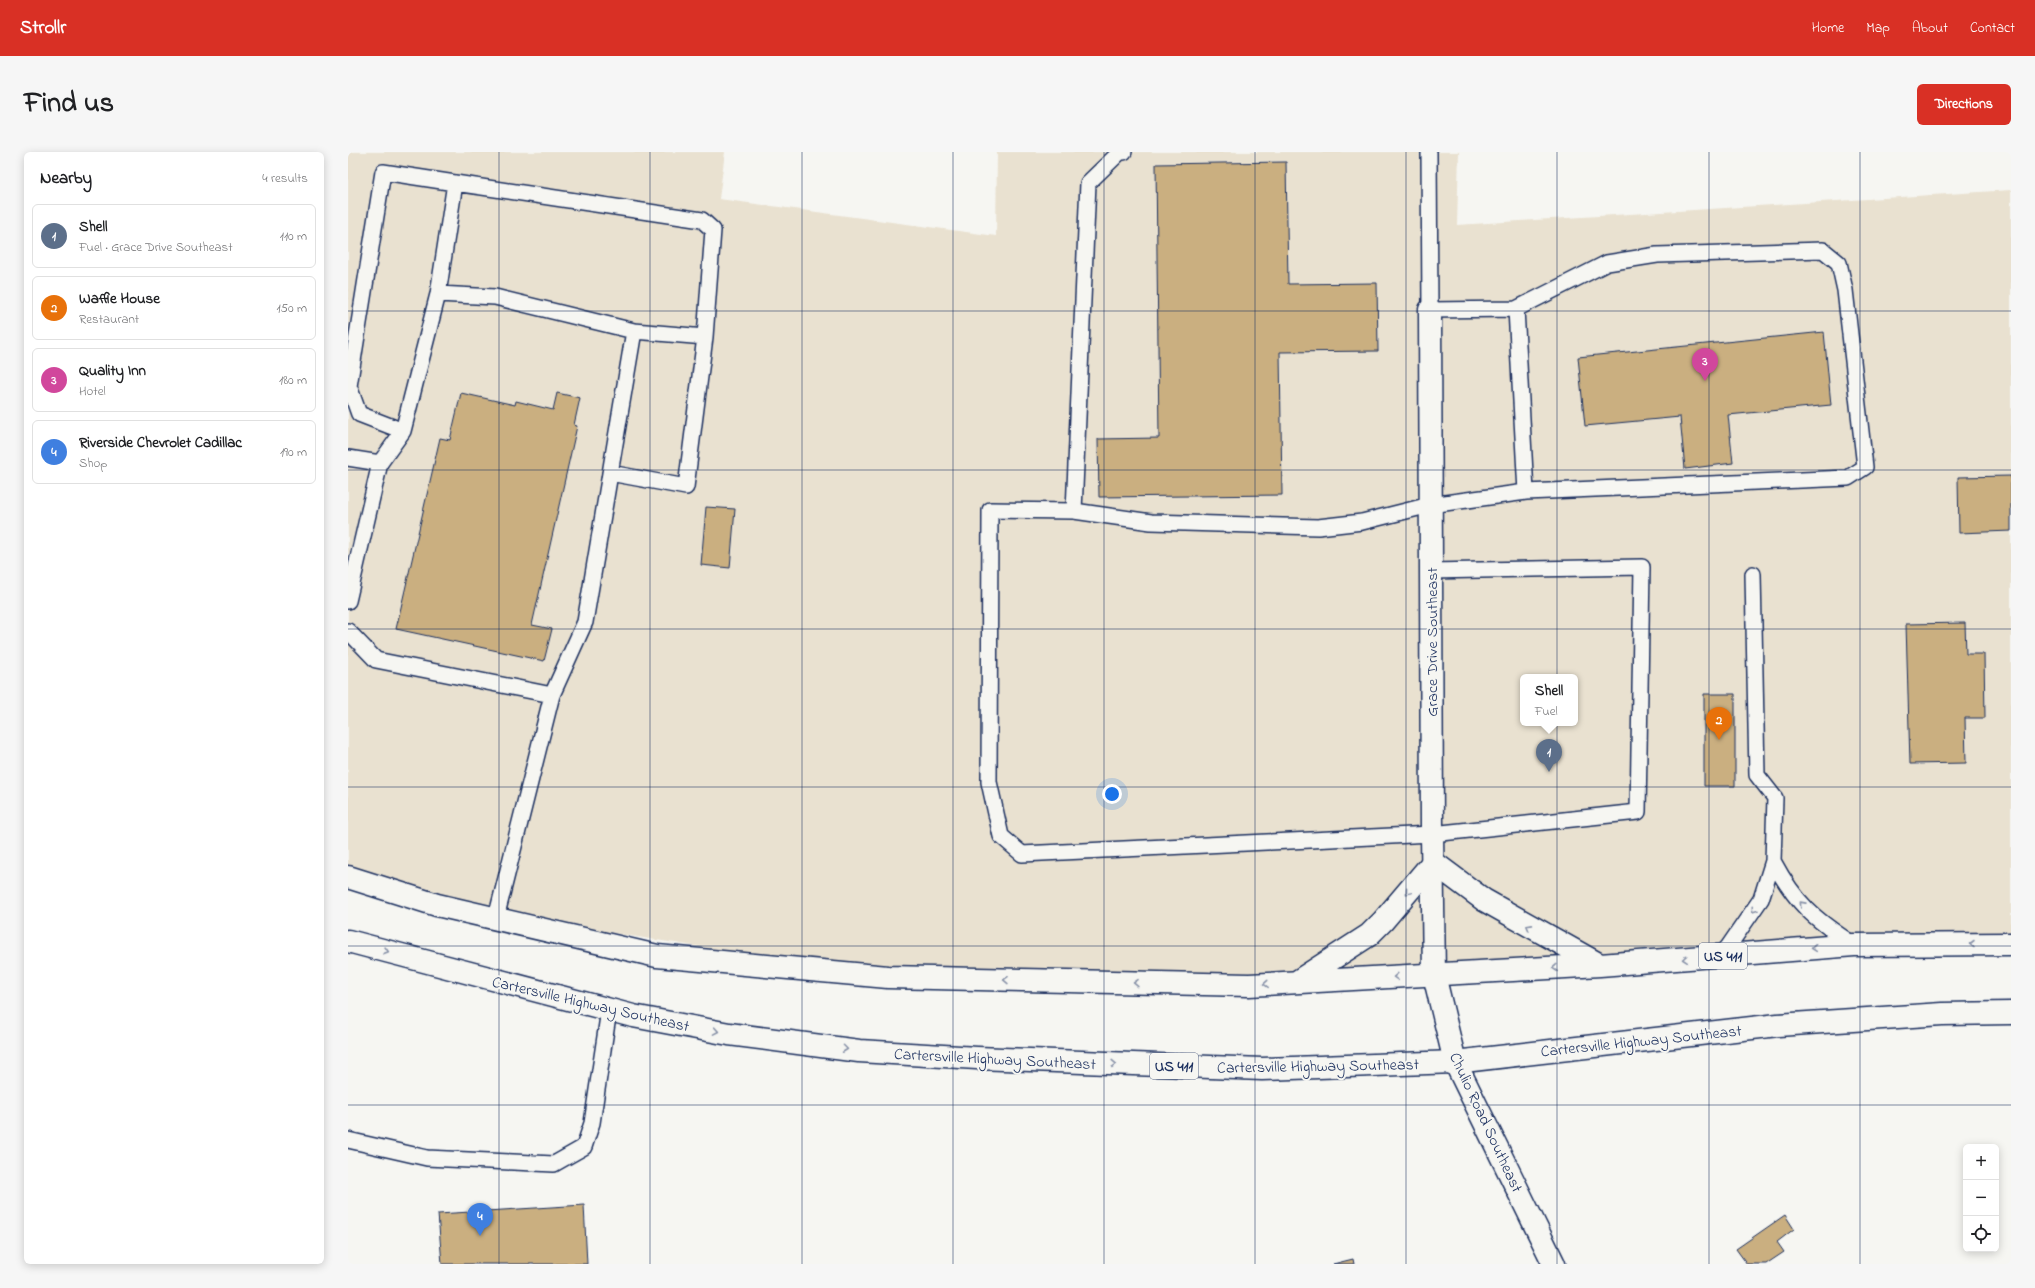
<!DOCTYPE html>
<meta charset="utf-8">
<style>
:root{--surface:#fff;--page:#f6f6f6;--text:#202124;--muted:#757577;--line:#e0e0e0;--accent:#d93025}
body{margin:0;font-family:"Indie Flower",sans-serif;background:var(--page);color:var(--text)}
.controls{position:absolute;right:12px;bottom:12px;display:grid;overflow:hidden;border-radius:6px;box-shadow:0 2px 10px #0003}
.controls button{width:36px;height:36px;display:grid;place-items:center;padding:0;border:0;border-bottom:1px solid var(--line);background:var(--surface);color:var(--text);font:20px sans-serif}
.you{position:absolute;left:764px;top:642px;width:14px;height:14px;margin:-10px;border:3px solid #fff;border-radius:50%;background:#1a73e8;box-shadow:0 0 0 6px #1a73e833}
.badge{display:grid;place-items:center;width:26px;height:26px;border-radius:50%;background:var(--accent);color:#fff;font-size:13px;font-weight:700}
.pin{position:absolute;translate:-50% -33px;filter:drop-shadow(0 1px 2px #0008)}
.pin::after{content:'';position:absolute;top:21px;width:14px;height:12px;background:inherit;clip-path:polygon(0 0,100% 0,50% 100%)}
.popup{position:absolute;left:1172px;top:522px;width:58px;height:52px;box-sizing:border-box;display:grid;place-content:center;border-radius:6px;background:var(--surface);filter:drop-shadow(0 1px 3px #0005);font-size:13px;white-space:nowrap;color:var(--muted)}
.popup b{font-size:15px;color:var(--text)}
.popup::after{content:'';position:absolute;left:50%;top:100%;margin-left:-8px;border:8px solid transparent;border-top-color:var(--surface)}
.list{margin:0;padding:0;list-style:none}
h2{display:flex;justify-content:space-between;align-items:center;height:52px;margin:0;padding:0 16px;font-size:17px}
h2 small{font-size:13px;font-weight:400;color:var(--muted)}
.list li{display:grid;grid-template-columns:26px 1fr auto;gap:12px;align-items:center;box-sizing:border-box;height:64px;margin:0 8px 8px;padding:0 8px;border:1px solid var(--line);border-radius:6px}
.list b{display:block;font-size:15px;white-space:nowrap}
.list p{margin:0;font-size:13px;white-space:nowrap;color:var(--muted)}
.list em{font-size:13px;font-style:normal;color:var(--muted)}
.icon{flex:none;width:22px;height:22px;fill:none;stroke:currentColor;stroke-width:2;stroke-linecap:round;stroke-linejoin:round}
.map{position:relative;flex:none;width:1663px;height:1112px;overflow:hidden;border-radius:6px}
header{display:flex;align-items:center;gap:24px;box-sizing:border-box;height:56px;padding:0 20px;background:var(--accent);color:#fff}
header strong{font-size:19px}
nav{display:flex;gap:22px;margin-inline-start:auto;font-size:14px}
.intro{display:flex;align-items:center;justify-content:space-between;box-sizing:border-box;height:96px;padding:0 24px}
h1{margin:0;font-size:28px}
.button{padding:10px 18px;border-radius:6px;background:var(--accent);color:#fff;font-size:14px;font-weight:700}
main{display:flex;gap:24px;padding:0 24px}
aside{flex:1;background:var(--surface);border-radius:6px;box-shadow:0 2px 10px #0003}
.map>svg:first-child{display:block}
.built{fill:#e9e1d0;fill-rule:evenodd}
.building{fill:#caaf80;stroke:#1b2f5e}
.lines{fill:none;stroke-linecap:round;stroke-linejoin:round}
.service-casing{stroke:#1b2f5e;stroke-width:18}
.minor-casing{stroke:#1b2f5e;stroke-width:25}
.tertiary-casing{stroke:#1b2f5e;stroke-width:25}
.trunk-casing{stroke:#1b2f5e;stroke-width:25}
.service{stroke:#f6f6f2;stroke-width:15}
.minor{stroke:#f6f6f2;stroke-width:22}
.tertiary{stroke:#f6f6f2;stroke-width:22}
.trunk{stroke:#f6f6f2;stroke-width:22}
.oneway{stroke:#8892a8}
.grid{fill:none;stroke:#1b2f5e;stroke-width:1;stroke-opacity:0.55}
.labels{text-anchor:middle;stroke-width:4;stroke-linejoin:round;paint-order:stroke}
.shield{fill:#f6f6f2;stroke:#5d6b8a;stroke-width:1}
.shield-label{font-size:15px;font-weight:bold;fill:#1b2f5e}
.street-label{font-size:16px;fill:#1b2f5e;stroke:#f6f6f2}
</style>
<header>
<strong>Strollr</strong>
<nav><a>Home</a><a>Map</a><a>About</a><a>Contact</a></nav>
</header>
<div class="intro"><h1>Find us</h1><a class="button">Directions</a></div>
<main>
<aside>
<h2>Nearby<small>4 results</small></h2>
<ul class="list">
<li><span class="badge" style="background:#5c6f8a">1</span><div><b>Shell</b><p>Fuel · Grace Drive Southeast</p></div><em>110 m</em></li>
<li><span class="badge" style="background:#e8710a">2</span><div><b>Waffle House</b><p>Restaurant</p></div><em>150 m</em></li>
<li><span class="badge" style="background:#d1479c">3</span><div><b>Quality Inn</b><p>Hotel</p></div><em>180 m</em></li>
<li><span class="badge" style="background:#3f7fe0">4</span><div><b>Riverside Chevrolet Cadillac</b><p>Shop</p></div><em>190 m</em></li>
</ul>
</aside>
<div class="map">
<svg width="1663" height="1112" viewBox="0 0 1663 1112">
<rect width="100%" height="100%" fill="#f6f6f2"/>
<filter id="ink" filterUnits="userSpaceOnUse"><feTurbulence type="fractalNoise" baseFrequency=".025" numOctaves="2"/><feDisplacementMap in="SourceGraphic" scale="8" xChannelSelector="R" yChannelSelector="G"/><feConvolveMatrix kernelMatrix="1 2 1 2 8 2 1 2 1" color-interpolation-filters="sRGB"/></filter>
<g filter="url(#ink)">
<path class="built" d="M 0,0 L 377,0 L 371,47 L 648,84 L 649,0 L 1111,0 L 1109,73 L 1663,38 L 1663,791 L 1086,823 L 540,825 L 89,753 L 0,725 ZM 1175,525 L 1227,525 L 1227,571 L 1175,571 Z"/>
<path class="building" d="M 938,10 L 940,132 L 1029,131 L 1030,199 L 932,200 L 934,343 L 751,345 L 750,287 L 811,286 L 808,12 Z
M 1476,180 L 1483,253 L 1380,263 L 1385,311 L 1337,317 L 1332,265 L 1237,274 L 1230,205 Z
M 113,241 L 167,253 L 168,249 L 205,258 L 209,241 L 232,246 L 226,273 L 229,274 L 184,473 L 204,477 L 196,509 L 48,477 L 92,286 L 102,288 Z
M 1663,324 L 1663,379 L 1611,381 L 1610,325 Z
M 358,355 L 387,357 L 382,416 L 353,413 Z
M 1617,471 L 1618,502 L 1636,502 L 1637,566 L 1617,566 L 1618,611 L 1562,612 L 1558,472 Z
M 1356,542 L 1387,542 L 1387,634 L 1356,634 Z
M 236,1053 L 239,1112 L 94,1112 L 90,1062 Z
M 1437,1063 L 1446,1077 L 1429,1090 L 1436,1100 L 1418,1112 L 1399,1112 L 1388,1097 Z
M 1005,1107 L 1006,1112 L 985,1112 Z"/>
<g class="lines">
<defs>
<path id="service" d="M 1081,0 L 1082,158 L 1168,157 L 1178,340 L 1082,353 L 1014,370 L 970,375 L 803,370 L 726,359 L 642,358 L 641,630 L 653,684 L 674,702 L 1084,682 L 1290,660 L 1294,415 L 1083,419
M 107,31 L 354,68 L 365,78 L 357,185 L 286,179
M 1168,157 L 1259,111 L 1309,103 L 1475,98 L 1491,111 L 1497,138 L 1517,315 L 1500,326 L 1178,340
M 55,279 L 11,262 L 1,234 L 35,20 L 107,31 L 90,142
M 0,306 L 32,311 L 0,449
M 32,311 L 55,279 L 90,142 L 147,145 L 286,179 L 237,470 L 204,543
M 262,321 L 338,335 L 357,185
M 726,359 L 740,31 L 772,0 L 776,0
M 0,479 L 28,508 L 204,543 L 148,766
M 1425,709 C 1448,752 1466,767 1506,793
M 1371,804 L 1380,795 L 1413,747 L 1425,709 L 1427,646 L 1409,623 L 1405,422
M 0,988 L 79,1006 L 206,1012 L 236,995 L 244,971 L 261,858"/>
<path id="minor" d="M 1082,158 L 1084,682 L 1086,823"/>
<path id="tertiary" d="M 1086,823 L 1107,910 L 1206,1112"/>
<path id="trunk" d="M 0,725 L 89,753 L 309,804 L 540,825 L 901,833 L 1252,813 L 1506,793 L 1663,792
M 0,789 L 285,864 L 381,882 L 511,899 L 629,906 L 914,917 L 1107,910 L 1430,873 L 1594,862 L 1663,861
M 950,829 L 1021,783 L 1035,769 L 1085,710 L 1136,748 L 1252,813"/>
</defs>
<use href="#service" class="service-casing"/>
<use href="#minor" class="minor-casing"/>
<use href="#tertiary" class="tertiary-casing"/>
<use href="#trunk" class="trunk-casing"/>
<use href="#service" class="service"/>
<use href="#minor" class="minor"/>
<use href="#tertiary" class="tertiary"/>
<use href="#trunk" class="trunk"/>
</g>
<defs><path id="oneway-chevron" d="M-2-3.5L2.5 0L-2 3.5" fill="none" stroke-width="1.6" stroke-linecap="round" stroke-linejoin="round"/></defs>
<g class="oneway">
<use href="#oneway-chevron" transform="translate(1060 740) rotate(130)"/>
<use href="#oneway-chevron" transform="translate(1454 752) rotate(-132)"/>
<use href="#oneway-chevron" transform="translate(1406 758) rotate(124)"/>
<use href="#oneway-chevron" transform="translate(1181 775) rotate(-151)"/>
<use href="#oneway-chevron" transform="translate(1624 792) rotate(-180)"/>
<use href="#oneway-chevron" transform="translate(1466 796) rotate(175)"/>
<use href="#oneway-chevron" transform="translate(38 799) rotate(16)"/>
<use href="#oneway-chevron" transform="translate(1337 807) rotate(175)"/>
<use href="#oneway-chevron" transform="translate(1207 816) rotate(177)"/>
<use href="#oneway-chevron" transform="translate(1048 825) rotate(177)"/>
<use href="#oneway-chevron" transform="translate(658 828) rotate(-179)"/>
<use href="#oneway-chevron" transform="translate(788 831) rotate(-179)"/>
<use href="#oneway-chevron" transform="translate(918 832) rotate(176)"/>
<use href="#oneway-chevron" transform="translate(368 879) rotate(10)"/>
<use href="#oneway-chevron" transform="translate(497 897) rotate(7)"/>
<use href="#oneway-chevron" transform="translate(766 912) rotate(2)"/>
</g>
</g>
<path class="grid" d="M 151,0 L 151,1112M 302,0 L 302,1112M 454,0 L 454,1112M 605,0 L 605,1112M 756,0 L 756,1112M 907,0 L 907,1112M 1058,0 L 1058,1112M 1209,0 L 1209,1112M 1361,0 L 1361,1112M 1512,0 L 1512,1112M 0,159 L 1663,159M 0,318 L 1663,318M 0,477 L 1663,477M 0,635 L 1663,635M 0,794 L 1663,794M 0,953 L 1663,953"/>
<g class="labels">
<g class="shield">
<rect x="1351" y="791" width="48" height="26" rx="3"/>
<rect x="802" y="901" width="48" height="26" rx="3"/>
</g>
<g class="shield-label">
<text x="1375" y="809">US 411</text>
<text x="826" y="919">US 411</text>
</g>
<g class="street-label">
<text transform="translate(1083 490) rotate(-90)" y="6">Grace Drive Southeast</text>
<text transform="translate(243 851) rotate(13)" y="6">Cartersville Highway Southeast</text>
<text transform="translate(1293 888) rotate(-6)" y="6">Cartersville Highway Southeast</text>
<text transform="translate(647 906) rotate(3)" y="6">Cartersville Highway Southeast</text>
<text transform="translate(970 913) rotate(-1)" y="6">Cartersville Highway Southeast</text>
<text transform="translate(1139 970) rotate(65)" y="6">Chulio Road Southeast</text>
</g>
</g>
</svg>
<div class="controls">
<button>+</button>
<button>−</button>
<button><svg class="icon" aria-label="locate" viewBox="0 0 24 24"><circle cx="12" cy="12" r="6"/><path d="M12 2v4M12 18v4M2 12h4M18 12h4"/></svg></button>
</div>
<div class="you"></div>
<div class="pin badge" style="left:1201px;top:620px;background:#5c6f8a">1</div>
<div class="popup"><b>Shell</b>Fuel</div>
<div class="pin badge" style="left:1371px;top:588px;background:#e8710a">2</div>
<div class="pin badge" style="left:1357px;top:229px;background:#d1479c">3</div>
<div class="pin badge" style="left:132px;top:1084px;background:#3f7fe0">4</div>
</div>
</main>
